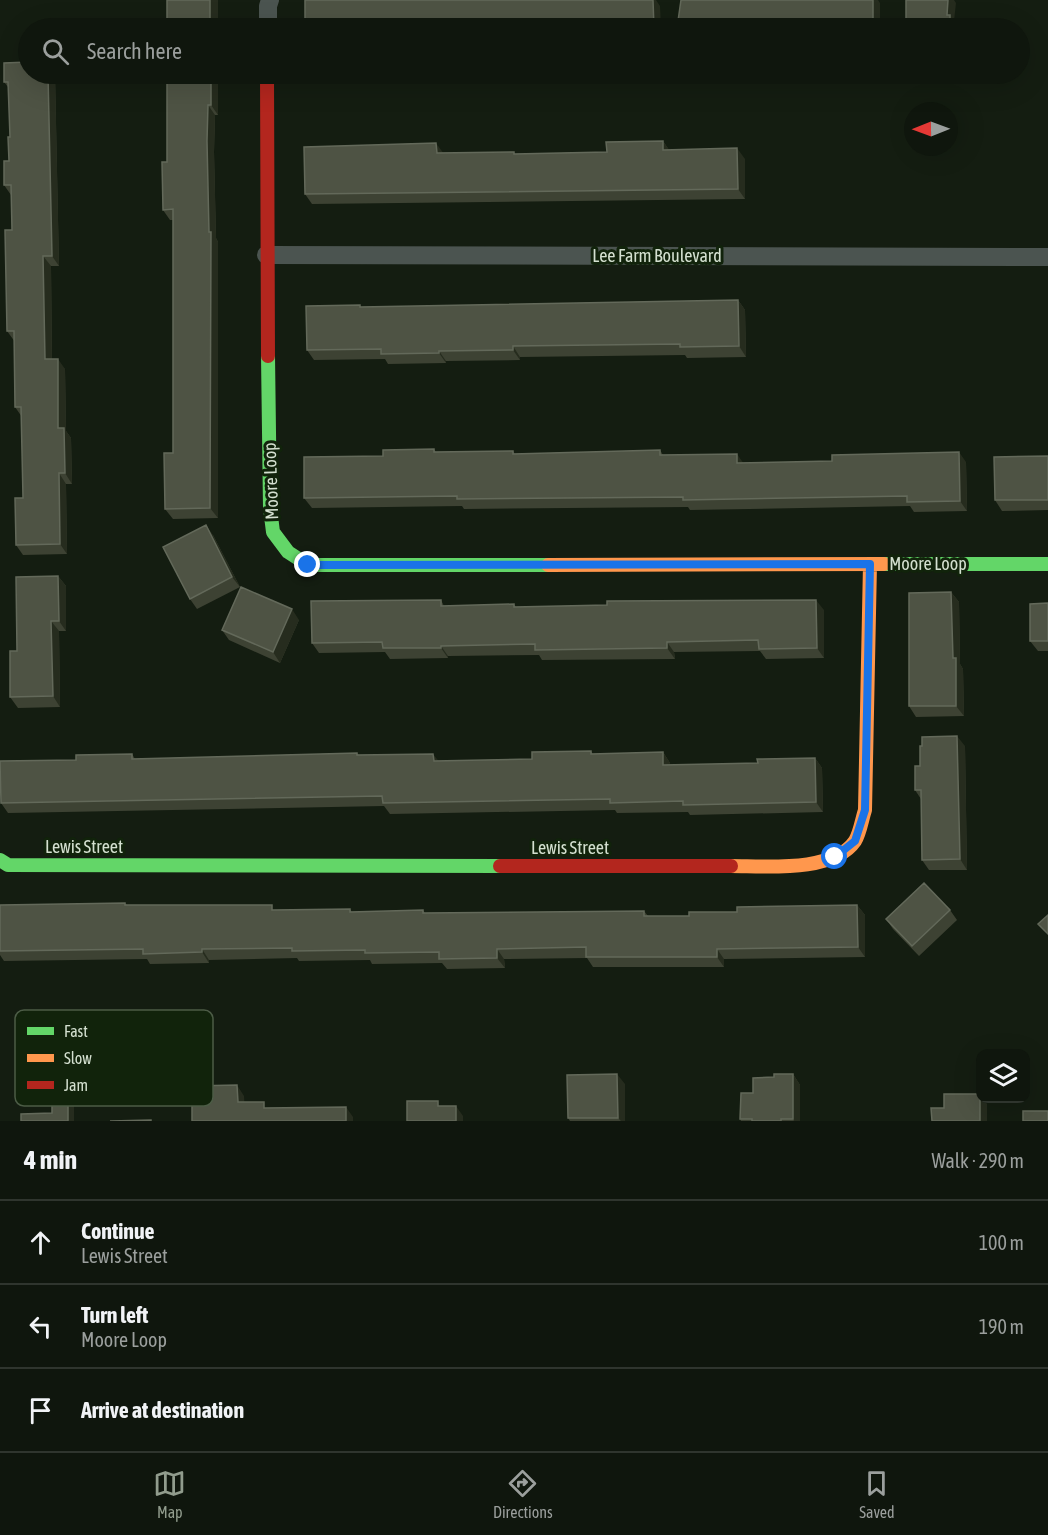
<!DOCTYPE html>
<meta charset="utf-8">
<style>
:root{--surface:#0f160d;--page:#181f16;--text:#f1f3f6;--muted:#9b9f9d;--line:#2f352e;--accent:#919c8d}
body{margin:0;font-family:"Asap Condensed",sans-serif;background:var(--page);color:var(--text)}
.controls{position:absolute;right:18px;bottom:18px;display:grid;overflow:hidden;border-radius:12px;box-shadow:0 6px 24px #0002}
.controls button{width:54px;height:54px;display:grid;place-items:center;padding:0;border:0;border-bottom:2px solid var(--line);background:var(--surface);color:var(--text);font:30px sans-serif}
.compass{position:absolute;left:904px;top:102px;width:54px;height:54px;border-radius:50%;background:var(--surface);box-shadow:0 6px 24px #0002;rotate:269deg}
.stop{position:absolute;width:18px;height:18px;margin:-14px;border:4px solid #1a73e8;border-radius:50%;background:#fff}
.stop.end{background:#1a73e8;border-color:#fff;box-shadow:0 2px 6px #0008}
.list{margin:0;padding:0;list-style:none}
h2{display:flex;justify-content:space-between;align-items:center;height:78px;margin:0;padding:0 24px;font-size:26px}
h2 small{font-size:20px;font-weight:400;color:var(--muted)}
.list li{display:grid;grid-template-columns:39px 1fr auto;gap:18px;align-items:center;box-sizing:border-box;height:84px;padding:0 24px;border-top:2px solid var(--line)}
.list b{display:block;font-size:22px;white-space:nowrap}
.list p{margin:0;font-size:20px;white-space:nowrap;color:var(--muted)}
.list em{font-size:20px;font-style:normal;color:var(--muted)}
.icon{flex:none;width:33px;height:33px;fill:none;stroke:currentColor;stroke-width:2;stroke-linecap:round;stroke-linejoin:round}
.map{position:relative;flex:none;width:1048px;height:1121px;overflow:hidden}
.search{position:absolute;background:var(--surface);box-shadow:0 6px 24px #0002;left:18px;right:18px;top:18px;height:66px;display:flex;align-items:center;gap:15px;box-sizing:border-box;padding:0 21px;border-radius:33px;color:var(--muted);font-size:22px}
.sheet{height:330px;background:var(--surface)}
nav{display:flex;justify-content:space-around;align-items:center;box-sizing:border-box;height:84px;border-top:2px solid var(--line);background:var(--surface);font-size:16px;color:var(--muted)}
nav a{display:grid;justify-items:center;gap:3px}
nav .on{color:var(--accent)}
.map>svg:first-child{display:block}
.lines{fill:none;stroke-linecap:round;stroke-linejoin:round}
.street{stroke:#4b5450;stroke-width:18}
.fast{stroke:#63d668;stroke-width:14}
.slow{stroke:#ff974d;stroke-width:14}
.jam{stroke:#b3261e;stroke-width:14}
.wall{fill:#3d4233}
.shaded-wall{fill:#262c1e}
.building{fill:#4e5344;stroke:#63695a;stroke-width:1.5}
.route{stroke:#1a73e8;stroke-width:8}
.labels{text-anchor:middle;stroke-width:6;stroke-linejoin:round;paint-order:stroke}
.street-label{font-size:18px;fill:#d4e0d0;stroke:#11230b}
.key{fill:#11230b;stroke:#4c5c46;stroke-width:1.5}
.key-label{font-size:16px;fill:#d4e0d0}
</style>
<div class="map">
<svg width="1048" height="1121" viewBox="0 0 1048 1121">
<rect width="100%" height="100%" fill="#141d11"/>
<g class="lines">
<path class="street" d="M 268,28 L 268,6 L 270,0
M 266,255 L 1048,257"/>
<path class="fast" d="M 268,356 L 270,508 L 273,532 L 288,552 L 308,565 L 548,565
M 884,564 L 1048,564
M 0,860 L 8,865 L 500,866"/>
<path class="slow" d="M 548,565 L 884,564
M 731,866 C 765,866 833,873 855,841 C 860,833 862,819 865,810 L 870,564"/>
<path class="jam" d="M 267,74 L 268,356
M 500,866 L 731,866"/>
</g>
<path class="wall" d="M 28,74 L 55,74 L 59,266 L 51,266 L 52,359 L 65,369 L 66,431 L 71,438 L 72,484 L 66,484 L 67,554 L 23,555 L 16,545 L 23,498 L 22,417 L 15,407 L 15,342 L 7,331 L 12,230 L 11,195 L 4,185 L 9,161 L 10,137 L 8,87 L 4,82 Z
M 167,74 L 218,74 L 218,115 L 215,115 L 214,152 L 216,238 L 218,242 L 218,518 L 173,519 L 165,509 L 173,453 L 173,220 L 170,220 L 163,210 L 167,162 Z
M 663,141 L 669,150 L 745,159 L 745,199 L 312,204 L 305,194 L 443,153 L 515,154 L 607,152 Z
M 738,300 L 745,310 L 746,357 L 687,358 L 685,355 L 520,357 L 520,360 L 446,361 L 446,363 L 388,364 L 385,359 L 314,360 L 307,350 L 361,307 Z
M 434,449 L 436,452 L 513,451 L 515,454 L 660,450 L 663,455 L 743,463 L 966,462 L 967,511 L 914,512 L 910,506 L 690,510 L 688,507 L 464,509 L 462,506 L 312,508 L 304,498 L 383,456 Z
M 1048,456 L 1048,510 L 1002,511 L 995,500 Z
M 213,535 L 240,587 L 197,609 L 190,599 Z
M 58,576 L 66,586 L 66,631 L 59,631 L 60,707 L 18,708 L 10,697 L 17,651 Z
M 951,592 L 959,602 L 960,664 L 963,669 L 964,716 L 916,717 L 909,706 Z
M 441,600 L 444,606 L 514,604 L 516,607 L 824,610 L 824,658 L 766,659 L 760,651 L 674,652 L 675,659 L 542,660 L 539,655 L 448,656 L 448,658 L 390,659 L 385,652 L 319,653 L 312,643 Z
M 1048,603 L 1048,651 L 1038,651 L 1030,641 Z
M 299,620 L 280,663 L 229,640 L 222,630 Z
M 965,746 L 967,870 L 929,870 L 922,860 L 921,799 L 915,790 L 920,766 Z
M 591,751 L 593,754 L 663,752 L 670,763 L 670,765 L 758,763 L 815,758 L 822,768 L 823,812 L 690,815 L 688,812 L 617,813 L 615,810 L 390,814 L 384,806 L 8,813 L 1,803 L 132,754 L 135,759 L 357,753 L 359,755 L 438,761 L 532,759 Z
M 125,903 L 127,905 L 276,910 L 350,909 L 352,912 L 423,910 L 425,913 L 644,911 L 648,916 L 689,916 L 737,912 L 857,905 L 865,915 L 865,957 L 724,959 L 724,967 L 593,967 L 587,958 L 504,959 L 505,968 L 447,969 L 442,963 L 372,964 L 370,960 L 299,961 L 297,958 L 209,960 L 209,963 L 150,964 L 147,959 L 4,961 L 0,955 L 0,905 Z
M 950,910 L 957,920 L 919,956 L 893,929 L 886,919 Z
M 793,1074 L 800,1085 L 800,1121 L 741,1121 L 740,1119 L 753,1093 L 774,1077 Z
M 625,1084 L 625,1121 L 570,1121 L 568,1118 Z"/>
<path class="shaded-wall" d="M 210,0 L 218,0 L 218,28 L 210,28 Z
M 653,0 L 656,0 L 660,6 L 661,28 L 654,28 Z
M 873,0 L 878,0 L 880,3 L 880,28 L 873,28 Z
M 948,0 L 954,0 L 956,3 L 954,21 L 957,25 L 957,28 L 950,28 L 947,15 Z
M 48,74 L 55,74 L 59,266 L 52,256 Z
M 211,74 L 218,74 L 218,115 L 211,105 Z
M 208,105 L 215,115 L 214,152 L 216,238 L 218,242 L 218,518 L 210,508 L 207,141 Z
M 663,141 L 670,151 L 663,150 Z
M 436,143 L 444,154 L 437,153 Z
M 737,148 L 745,159 L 745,199 L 738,189 Z
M 43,256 L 51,266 L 52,369 L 45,359 Z
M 738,300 L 745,310 L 746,357 L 739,346 Z
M 513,346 L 520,357 L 520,360 L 513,350 Z
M 439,351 L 446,361 L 446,363 L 439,353 Z
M 58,359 L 65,369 L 66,431 L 71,438 L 72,484 L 65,473 L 58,428 Z
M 959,452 L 966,462 L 967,511 L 960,501 Z
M 737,454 L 744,464 L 737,463 Z
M 59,473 L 66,484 L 67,554 L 60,544 Z
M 206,525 L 213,535 L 240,587 L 232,577 Z
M 58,576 L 66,586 L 66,631 L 59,621 Z
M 951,592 L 959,602 L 960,664 L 963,669 L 964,716 L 956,706 L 953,658 Z
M 816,600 L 824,610 L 824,658 L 817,648 Z
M 292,609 L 299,620 L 280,663 L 273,652 Z
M 51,621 L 59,631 L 60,707 L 53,696 Z
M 667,642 L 674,652 L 675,659 L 667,648 Z
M 441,646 L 448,656 L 448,658 L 441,648 Z
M 957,736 L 965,746 L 967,870 L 960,859 Z
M 663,752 L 670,763 L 670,775 L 663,765 Z
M 433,754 L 441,764 L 434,761 Z
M 815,758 L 822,768 L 823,812 L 816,802 Z
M 857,905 L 865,915 L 865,957 L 858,947 Z
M 202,949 L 209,960 L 209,963 L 202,952 Z
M 497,949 L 504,959 L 505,968 L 497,958 Z
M 717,949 L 724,959 L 724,967 L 717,957 Z
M 617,1074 L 625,1084 L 625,1121 L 621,1121 L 618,1118 Z
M 793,1074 L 800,1085 L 800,1121 L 794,1121 L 793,1119 Z
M 237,1085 L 244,1096 L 245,1113 L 238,1102 Z
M 68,1094 L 74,1103 L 74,1121 L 68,1121 Z
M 980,1094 L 981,1098 L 983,1098 L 987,1104 L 987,1121 L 980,1121 Z
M 456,1106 L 463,1116 L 463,1121 L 456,1121 Z
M 346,1107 L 353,1117 L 353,1121 L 346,1121 Z"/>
<path class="building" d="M 167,0 L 210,0 L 210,28 L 167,28 Z
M 305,0 L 653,0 L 654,28 L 305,28 Z
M 681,0 L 873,0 L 873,28 L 677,28 Z
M 906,0 L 948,0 L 947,15 L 950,15 L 950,28 L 906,28 Z
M 28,62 L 28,74 L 48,74 L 52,256 L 43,256 L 45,359 L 58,359 L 58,428 L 64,428 L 65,473 L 59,473 L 60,544 L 16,545 L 15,498 L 23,498 L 21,407 L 15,407 L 14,331 L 7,331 L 5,230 L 12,230 L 11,185 L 4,185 L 4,161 L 9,161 L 8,137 L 10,137 L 8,82 L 4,82 L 4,63 Z
M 167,74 L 211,74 L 211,105 L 208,105 L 207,141 L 209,232 L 211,232 L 210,508 L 165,509 L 164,453 L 173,453 L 173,209 L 163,210 L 162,162 L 167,162 Z
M 663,141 L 663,150 L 737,148 L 738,189 L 305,194 L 304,147 L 436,143 L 437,153 L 514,152 L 514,154 L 607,152 L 606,142 Z
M 738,300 L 739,346 L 680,347 L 680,344 L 513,346 L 513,350 L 439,351 L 439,353 L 381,354 L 381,349 L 307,350 L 306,306 L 360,305 L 360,307 Z
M 434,449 L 434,452 L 513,451 L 513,454 L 660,450 L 660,455 L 737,454 L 737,463 L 832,461 L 832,455 L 959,452 L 960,501 L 907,502 L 907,496 L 683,500 L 683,497 L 457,499 L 457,496 L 304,498 L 304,457 L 383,456 L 383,450 Z
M 1048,456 L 1048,500 L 995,500 L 994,457 Z
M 206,525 L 232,577 L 190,599 L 163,547 Z
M 58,576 L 59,621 L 51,621 L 53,696 L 10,697 L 10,651 L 17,651 L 16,577 Z
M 241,587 L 292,609 L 273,652 L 222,630 Z
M 951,592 L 953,658 L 956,658 L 956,706 L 909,706 L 909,593 Z
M 441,600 L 441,606 L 514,604 L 514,607 L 607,605 L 607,601 L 816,600 L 817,648 L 759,649 L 758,640 L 667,642 L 667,648 L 535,650 L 535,644 L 441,646 L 441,648 L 383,648 L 382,642 L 312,643 L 311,601 Z
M 1048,603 L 1048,641 L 1030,641 L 1030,604 Z
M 957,736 L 960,859 L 922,860 L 921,790 L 915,790 L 915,766 L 920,766 L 920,746 L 922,746 L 922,737 Z
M 591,751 L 591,754 L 663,752 L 663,765 L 758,763 L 757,759 L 815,758 L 816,802 L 683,805 L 683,801 L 610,803 L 610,799 L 383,803 L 382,796 L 1,803 L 0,761 L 76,760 L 76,755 L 132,754 L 132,759 L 357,753 L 357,755 L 433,754 L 434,761 L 532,759 L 532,752 Z
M 924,883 L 950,910 L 912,946 L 886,919 Z
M 125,903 L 125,905 L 272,905 L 272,910 L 350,909 L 350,912 L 423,910 L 423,913 L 644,911 L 644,916 L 689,916 L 689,912 L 737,912 L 737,907 L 857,905 L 858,947 L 717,949 L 717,957 L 586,957 L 586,947 L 497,949 L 497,958 L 439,959 L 439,952 L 365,953 L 365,950 L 292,951 L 292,948 L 202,949 L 202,952 L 143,954 L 143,949 L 0,951 L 0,905 Z
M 1048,915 L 1048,934 L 1038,924 Z
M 617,1074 L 618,1118 L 568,1118 L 567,1075 Z
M 774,1074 L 793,1074 L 793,1119 L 781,1119 L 781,1121 L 752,1121 L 752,1119 L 740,1119 L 741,1093 L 753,1093 L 753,1078 L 774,1077 Z
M 237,1085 L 238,1102 L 264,1102 L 264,1108 L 346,1107 L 346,1121 L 192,1121 L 192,1086 Z
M 68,1094 L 68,1121 L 21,1121 L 21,1114 L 52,1113 L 52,1095 Z
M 944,1094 L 980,1094 L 980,1121 L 932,1121 L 931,1108 L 944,1108 Z
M 407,1101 L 438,1101 L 438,1106 L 456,1106 L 456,1121 L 407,1121 Z
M 1023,1111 L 1048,1111 L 1048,1121 L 1023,1121 Z
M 151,1120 L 151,1121 L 110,1121 Z"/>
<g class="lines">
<path class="route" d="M 308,565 L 870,564 L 865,810 L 855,841 L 835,857"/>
</g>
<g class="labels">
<g class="street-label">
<text x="657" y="262">Lee Farm Boulevard</text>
<text transform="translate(271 481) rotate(-92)" y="6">Moore Loop</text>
<text x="928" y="570">Moore Loop</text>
<text x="84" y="853">Lewis Street</text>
<text x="570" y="854">Lewis Street</text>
</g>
</g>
<rect x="15" y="1010" width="198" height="96" rx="9" class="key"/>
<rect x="27" y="1027" width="27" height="8" fill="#63d668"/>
<rect x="27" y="1054" width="27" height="8" fill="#ff974d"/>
<rect x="27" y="1081" width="27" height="8" fill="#b3261e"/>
<g class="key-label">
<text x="64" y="1037">Fast</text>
<text x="64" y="1064">Slow</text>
<text x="64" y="1091">Jam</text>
</g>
</svg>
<div class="controls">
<button><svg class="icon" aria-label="layers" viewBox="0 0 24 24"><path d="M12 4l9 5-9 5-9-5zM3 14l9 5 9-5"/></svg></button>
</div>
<svg class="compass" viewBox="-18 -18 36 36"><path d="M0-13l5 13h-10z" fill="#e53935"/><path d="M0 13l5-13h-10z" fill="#9b9f9d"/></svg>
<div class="stop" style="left:835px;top:857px"></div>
<div class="stop end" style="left:308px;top:565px"></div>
<div class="search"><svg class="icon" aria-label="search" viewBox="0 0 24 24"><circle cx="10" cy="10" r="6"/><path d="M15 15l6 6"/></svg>Search here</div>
</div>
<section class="sheet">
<h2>4 min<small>Walk · 290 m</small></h2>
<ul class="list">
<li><svg class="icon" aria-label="ahead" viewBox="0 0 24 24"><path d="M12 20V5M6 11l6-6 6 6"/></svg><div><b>Continue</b><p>Lewis Street</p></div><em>100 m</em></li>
<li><svg class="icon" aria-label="left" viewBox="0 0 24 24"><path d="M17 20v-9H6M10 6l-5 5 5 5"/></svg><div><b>Turn left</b><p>Moore Loop</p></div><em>190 m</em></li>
<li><svg class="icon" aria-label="arrive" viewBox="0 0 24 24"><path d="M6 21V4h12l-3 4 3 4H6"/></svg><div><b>Arrive at destination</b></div></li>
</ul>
</section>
<nav>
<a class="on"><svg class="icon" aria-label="map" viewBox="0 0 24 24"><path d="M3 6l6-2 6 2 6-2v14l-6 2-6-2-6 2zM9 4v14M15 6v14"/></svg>Map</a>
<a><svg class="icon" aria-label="directions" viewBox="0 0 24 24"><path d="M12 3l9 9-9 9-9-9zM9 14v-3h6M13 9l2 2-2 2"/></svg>Directions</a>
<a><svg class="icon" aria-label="saved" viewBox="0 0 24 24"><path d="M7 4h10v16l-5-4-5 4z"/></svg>Saved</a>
</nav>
